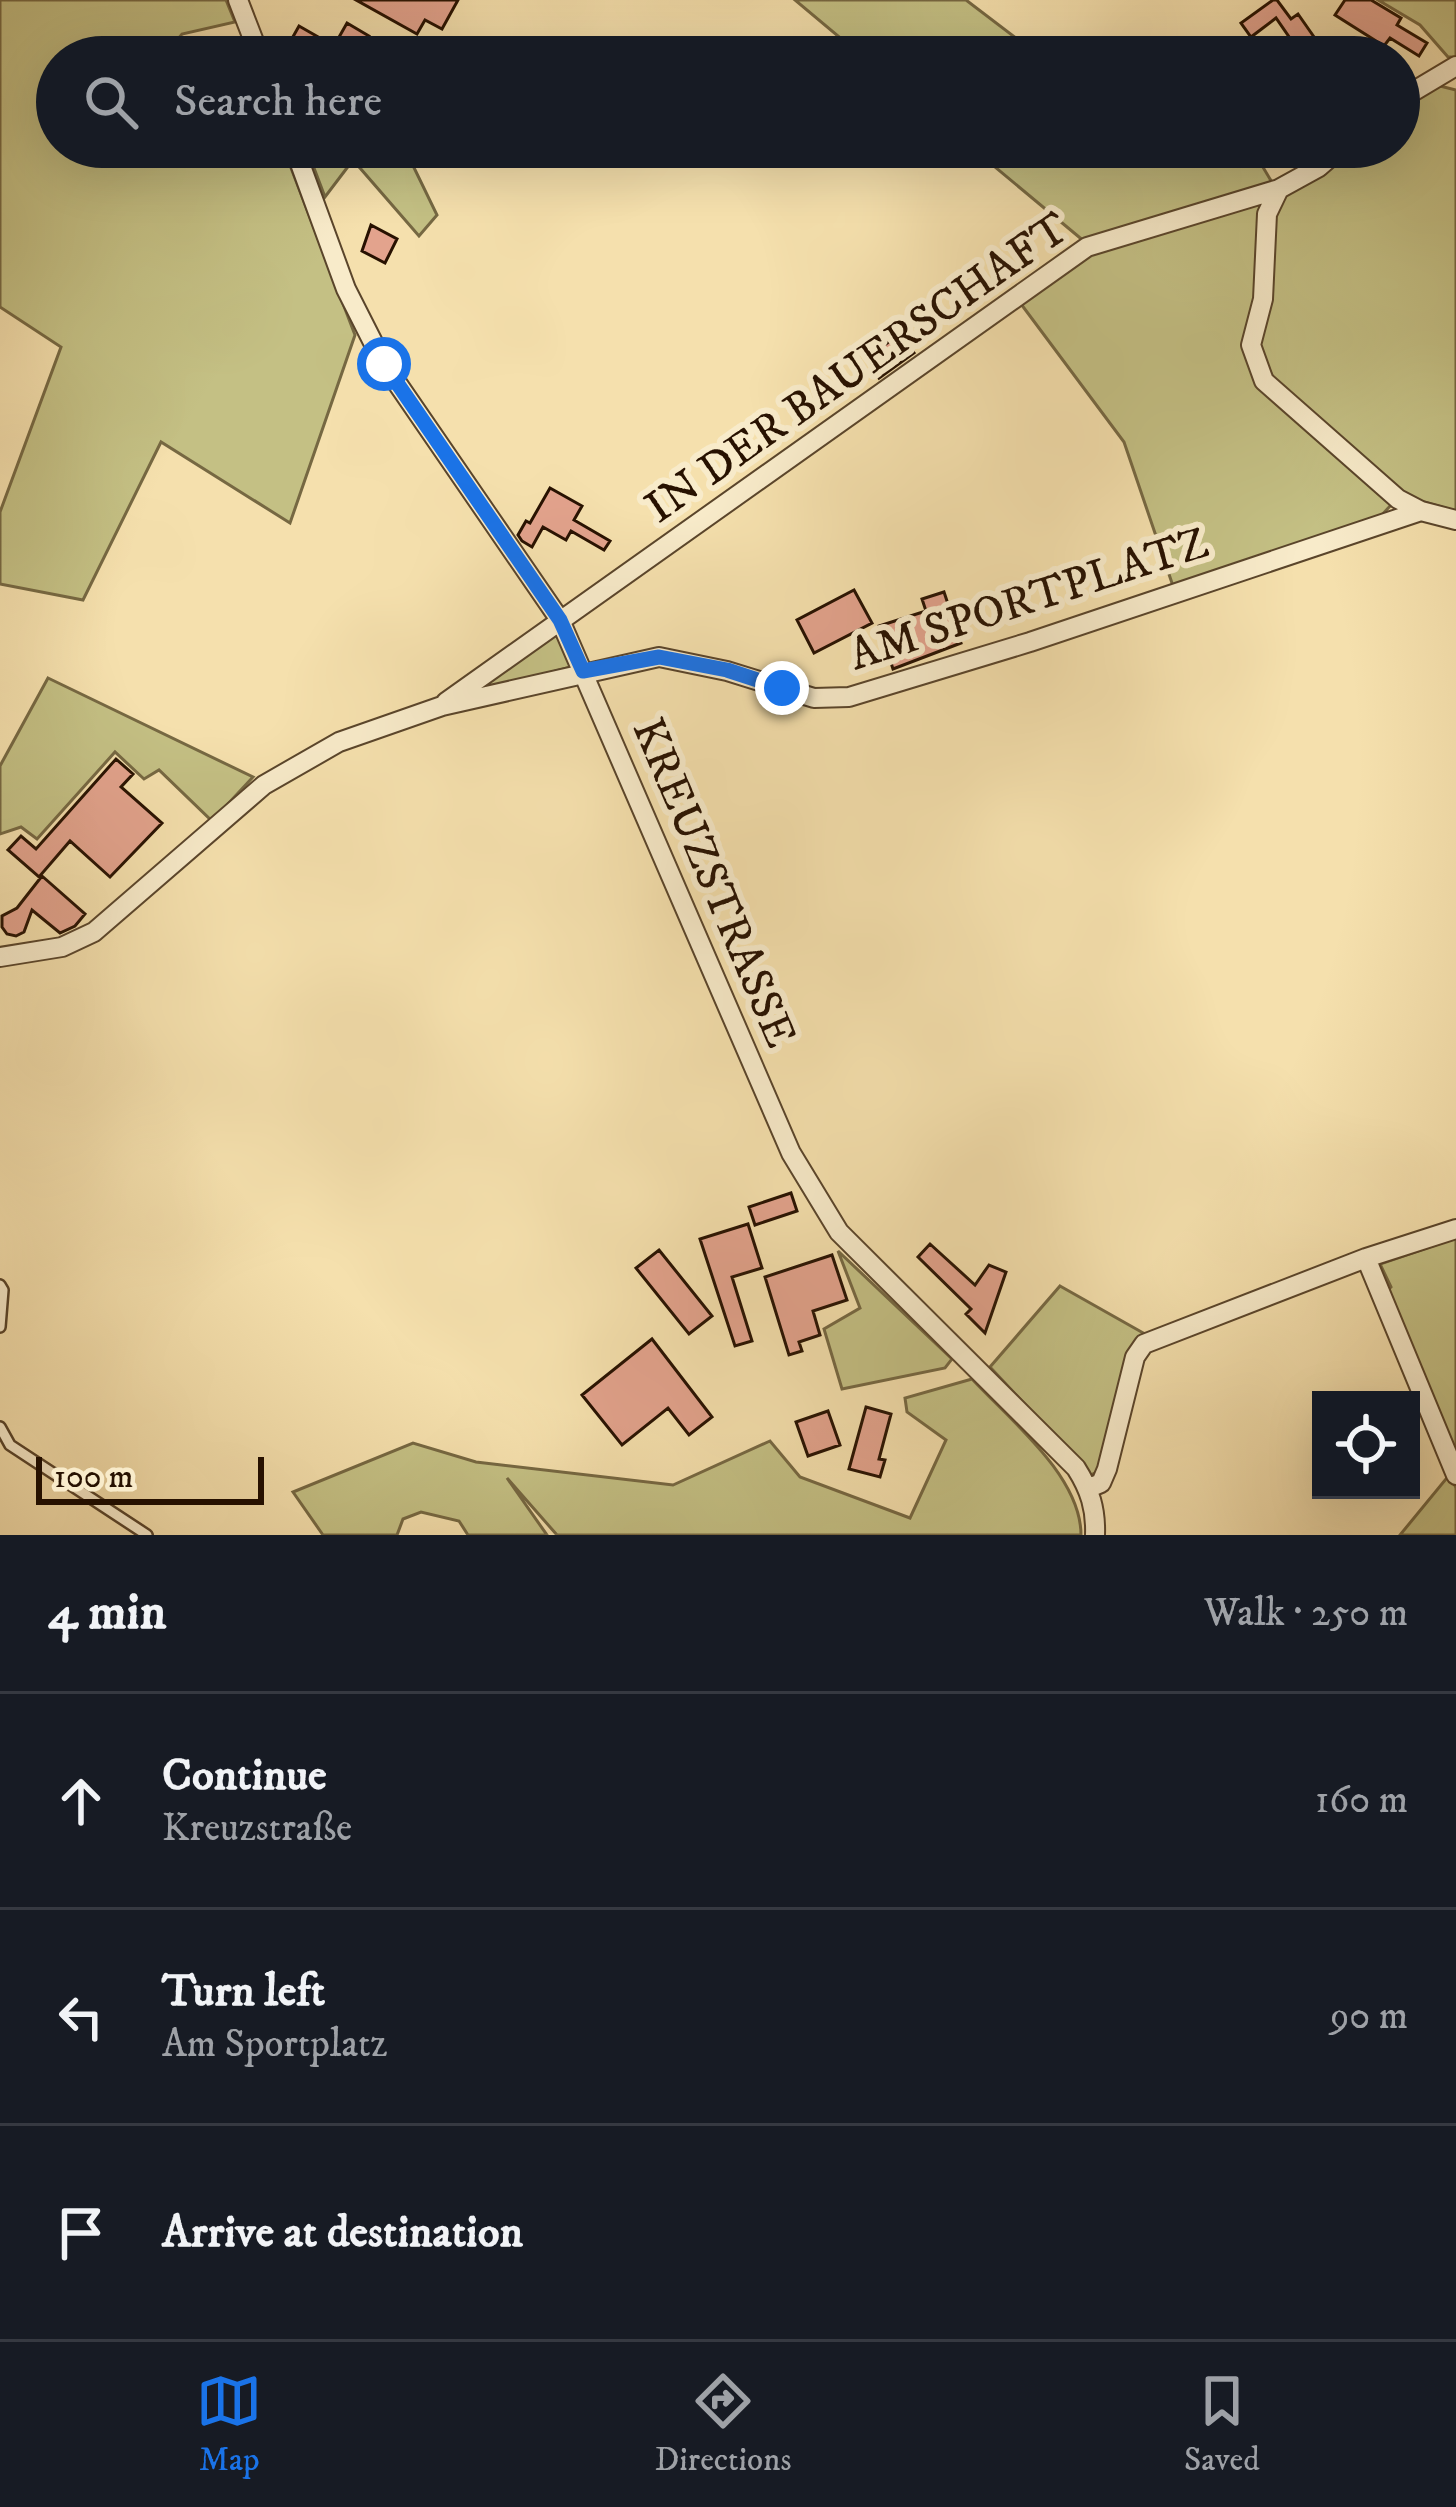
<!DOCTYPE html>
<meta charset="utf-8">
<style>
:root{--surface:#171b24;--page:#242831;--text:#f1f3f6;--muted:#9ea1a6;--line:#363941;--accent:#1a73e8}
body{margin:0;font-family:"IM FELL DW Pica",serif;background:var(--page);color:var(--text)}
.controls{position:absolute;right:36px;bottom:36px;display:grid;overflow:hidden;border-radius:0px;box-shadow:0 12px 48px #0002}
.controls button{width:108px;height:108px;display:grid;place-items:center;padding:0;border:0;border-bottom:3px solid var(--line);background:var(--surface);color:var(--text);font:60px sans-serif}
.scale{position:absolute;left:36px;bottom:30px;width:228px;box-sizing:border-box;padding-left:12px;border:6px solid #271100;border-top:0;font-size:33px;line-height:42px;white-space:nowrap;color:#271100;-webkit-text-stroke:9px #f8ebca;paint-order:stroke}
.stop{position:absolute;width:36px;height:36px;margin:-27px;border:9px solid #1a73e8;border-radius:50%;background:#fff}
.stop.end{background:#1a73e8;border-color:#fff;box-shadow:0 3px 12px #0008}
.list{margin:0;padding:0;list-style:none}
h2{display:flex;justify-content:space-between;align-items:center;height:156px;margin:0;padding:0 48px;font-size:51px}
h2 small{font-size:39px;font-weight:400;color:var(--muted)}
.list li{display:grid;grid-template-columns:78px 1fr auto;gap:36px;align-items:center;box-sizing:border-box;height:216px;padding:0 48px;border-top:3px solid var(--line)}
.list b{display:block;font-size:45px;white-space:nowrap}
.list p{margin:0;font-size:39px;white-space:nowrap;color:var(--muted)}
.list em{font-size:39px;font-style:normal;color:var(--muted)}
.icon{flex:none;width:66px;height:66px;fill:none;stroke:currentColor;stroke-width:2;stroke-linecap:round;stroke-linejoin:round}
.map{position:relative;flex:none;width:1456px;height:1535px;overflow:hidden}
.search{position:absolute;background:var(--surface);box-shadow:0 12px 48px #0002;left:36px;right:36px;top:36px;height:132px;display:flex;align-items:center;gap:30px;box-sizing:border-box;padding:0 42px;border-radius:66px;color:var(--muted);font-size:45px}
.sheet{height:804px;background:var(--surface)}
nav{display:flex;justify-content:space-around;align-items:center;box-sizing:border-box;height:168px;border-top:3px solid var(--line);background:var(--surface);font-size:33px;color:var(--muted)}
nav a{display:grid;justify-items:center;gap:6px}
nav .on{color:var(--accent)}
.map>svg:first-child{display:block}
.green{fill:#c4c084;stroke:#766842;stroke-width:3}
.building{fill:#e3a38d;stroke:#271100;stroke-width:3}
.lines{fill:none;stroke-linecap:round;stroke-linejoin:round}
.service-casing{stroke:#5a452b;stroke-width:14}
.minor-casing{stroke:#5a452b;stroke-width:22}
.service{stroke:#f8ebca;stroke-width:9}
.minor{stroke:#f8ebca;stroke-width:18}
.route{stroke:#1a73e8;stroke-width:15}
.labels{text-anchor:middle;stroke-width:12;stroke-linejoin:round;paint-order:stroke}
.street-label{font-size:45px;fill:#271100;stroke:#f8ebca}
</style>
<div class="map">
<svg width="1456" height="1535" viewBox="0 0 1456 1535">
<rect width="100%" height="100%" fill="#f5e0ad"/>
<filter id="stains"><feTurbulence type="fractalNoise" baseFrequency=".00167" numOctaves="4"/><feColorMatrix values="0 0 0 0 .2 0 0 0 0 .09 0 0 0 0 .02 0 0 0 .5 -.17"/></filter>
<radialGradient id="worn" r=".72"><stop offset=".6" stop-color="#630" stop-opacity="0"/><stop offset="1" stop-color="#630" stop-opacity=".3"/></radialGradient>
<path class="green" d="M 0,0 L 226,0 L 235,22 L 182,34 L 163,57 L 57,57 L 57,147 L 283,147 L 355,335 L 290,523 L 161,442 L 83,600 L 0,584 L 0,512 L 61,347 L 0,307 Z
M 795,0 L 966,0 L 1033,51 L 1048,57 L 863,57 Z
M 1378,0 L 1456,0 L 1456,57 L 1448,57 L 1420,25 Z
M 1436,85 L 1456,90 L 1456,511 L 1417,500 L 1392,487 L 1274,379 L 1257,347 L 1272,219 L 1282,196 L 1318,176 L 1354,147 L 1399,147 L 1399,110 Z
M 306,147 L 404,147 L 437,215 L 419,236 L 353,160 L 325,197 Z
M 971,147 L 1251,147 L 1273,184 L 1085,242 Z
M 1261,201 L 1255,301 L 1245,349 L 1391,505 L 1380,517 L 1173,586 L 1124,442 L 1021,304 L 1089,253 Z
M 556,633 L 571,667 L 476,692 Z
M 48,678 L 253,777 L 212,821 L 159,770 L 144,779 L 115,752 L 37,839 L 21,827 L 0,834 L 0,766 Z
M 1456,1238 L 1456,1455 L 1387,1291 L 1391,1287 L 1380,1264 Z
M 838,1251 L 952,1359 L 945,1368 L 842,1389 L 824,1329 L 860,1308 Z
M 1060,1286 L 1145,1334 L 1130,1359 L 1102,1469 L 1091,1475 L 990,1367 Z
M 972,1379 C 1010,1420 1081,1476 1081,1535 L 557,1535 L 507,1478 L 547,1535 L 468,1535 L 459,1521 L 421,1512 L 403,1519 L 397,1535 L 323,1535 L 293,1492 L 413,1443 L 476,1462 L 673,1485 L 770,1441 L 800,1477 L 910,1518 L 946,1440 L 907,1412 L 905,1398 Z
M 1450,1474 L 1456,1488 L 1456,1535 L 1400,1535 Z"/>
<path class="building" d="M 356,0 L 458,0 L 442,29 L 425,20 L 417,34 Z
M 1273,0 L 1277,0 L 1291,19 L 1298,14 L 1328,57 L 1303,57 L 1276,18 L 1251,37 L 1241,23 Z
M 1345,0 L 1371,0 L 1401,18 L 1397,25 L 1427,43 L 1419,56 L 1390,38 L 1384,46 L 1335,15 Z
M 347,23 L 369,36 L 363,48 L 357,44 L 354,57 L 296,57 L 285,51 L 299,26 L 334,46 Z
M 371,225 L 397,239 L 385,263 L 362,251 Z
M 901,334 L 914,353 L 879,378 L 866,357 Z
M 550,488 L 582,506 L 574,520 L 610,541 L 604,550 L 571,531 L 566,540 L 543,527 L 532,547 L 522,541 L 518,535 L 526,521 L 530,523 Z
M 854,590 L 872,623 L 814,653 L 797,620 Z
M 944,592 L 961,643 L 893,669 L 879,626 L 926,611 L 922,599 Z
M 116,759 L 133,774 L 121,787 L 162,823 L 110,877 L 70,841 L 39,877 L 8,850 L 21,836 L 36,849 Z
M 42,876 L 85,914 L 75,926 L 60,933 L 32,910 L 24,932 L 16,936 L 7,934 L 2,927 L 2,916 L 17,908 Z
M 791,1193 L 797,1211 L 755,1225 L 749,1207 Z
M 748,1224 L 762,1268 L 732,1277 L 752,1341 L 735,1346 L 700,1239 Z
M 930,1244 L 975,1285 L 989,1265 L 1006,1272 L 985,1333 L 966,1314 L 971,1309 L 918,1257 Z
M 659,1250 L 712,1316 L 689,1334 L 636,1268 Z
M 832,1255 L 847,1300 L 813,1311 L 820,1335 L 799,1342 L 802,1351 L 789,1355 L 765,1277 Z
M 652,1339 L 712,1417 L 689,1435 L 668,1408 L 622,1445 L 582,1395 Z
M 866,1407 L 891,1414 L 879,1459 L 885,1460 L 880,1477 L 849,1469 Z
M 828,1411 L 840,1445 L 808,1456 L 796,1422 Z"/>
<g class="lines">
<defs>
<path id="service" d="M 0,1285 L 3,1290 L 0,1327
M 0,1427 L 10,1445 L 147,1535"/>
<path id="minor" d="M 238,0 L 260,57
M 1399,100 L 1456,66
M 294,147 L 346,289 L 384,364 L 560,620 L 791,1153 L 839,1232 L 1076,1468 C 1090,1490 1096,1509 1095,1535
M 1279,189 L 1267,214 L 1263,299 L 1251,345 L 1264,381 L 1398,499 L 1421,511 L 1456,520
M 446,702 L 1087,247 L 1279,189 L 1319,167 L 1342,147
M 0,957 L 62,947 L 94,932 L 264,785 L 339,742 L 442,706 L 659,657 L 727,671 L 814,698 L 849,697 L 1030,642 L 1421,511
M 1366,1258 L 1456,1475
M 1089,1488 L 1101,1483 L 1107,1469 L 1135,1357 L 1144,1344 L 1366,1258 L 1456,1229"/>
</defs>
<use href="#service" class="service-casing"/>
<use href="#minor" class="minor-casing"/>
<use href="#service" class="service"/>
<use href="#minor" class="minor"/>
</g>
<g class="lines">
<path class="route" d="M 384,364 L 560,620 L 583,671 L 659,657 L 727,670 L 782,688"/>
</g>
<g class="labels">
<g class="street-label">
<text transform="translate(856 366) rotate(-35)" y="16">IN DER BAUERSCHAFT</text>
<text transform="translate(1028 597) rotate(-18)" y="16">AM SPORTPLATZ</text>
<text transform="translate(716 882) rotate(67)" y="16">KREUZSTRASSE</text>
</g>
</g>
<rect width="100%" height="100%" filter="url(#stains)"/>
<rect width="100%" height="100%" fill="url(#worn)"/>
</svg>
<div class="controls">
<button><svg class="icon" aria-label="locate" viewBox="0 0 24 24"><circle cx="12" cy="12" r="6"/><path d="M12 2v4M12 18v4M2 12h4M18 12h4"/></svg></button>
</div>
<div class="scale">100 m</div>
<div class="stop" style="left:384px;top:364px"></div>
<div class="stop end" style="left:782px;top:688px"></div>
<div class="search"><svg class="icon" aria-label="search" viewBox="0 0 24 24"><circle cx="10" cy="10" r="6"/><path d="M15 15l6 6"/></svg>Search here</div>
</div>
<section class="sheet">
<h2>4 min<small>Walk · 250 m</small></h2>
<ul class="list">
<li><svg class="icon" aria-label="ahead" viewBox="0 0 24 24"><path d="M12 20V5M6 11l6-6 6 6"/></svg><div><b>Continue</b><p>Kreuzstraße</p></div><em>160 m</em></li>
<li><svg class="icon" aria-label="left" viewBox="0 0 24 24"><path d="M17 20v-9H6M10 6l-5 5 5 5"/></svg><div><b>Turn left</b><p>Am Sportplatz</p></div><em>90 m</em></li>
<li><svg class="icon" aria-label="arrive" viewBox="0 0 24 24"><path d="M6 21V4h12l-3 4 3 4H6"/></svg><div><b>Arrive at destination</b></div></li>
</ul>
</section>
<nav>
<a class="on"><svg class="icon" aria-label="map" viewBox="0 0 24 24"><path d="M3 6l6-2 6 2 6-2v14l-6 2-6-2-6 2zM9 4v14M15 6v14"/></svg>Map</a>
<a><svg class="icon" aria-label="directions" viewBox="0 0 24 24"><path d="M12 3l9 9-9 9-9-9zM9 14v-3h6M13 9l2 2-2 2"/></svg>Directions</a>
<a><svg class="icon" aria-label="saved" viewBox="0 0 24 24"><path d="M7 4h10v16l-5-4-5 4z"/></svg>Saved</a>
</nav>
